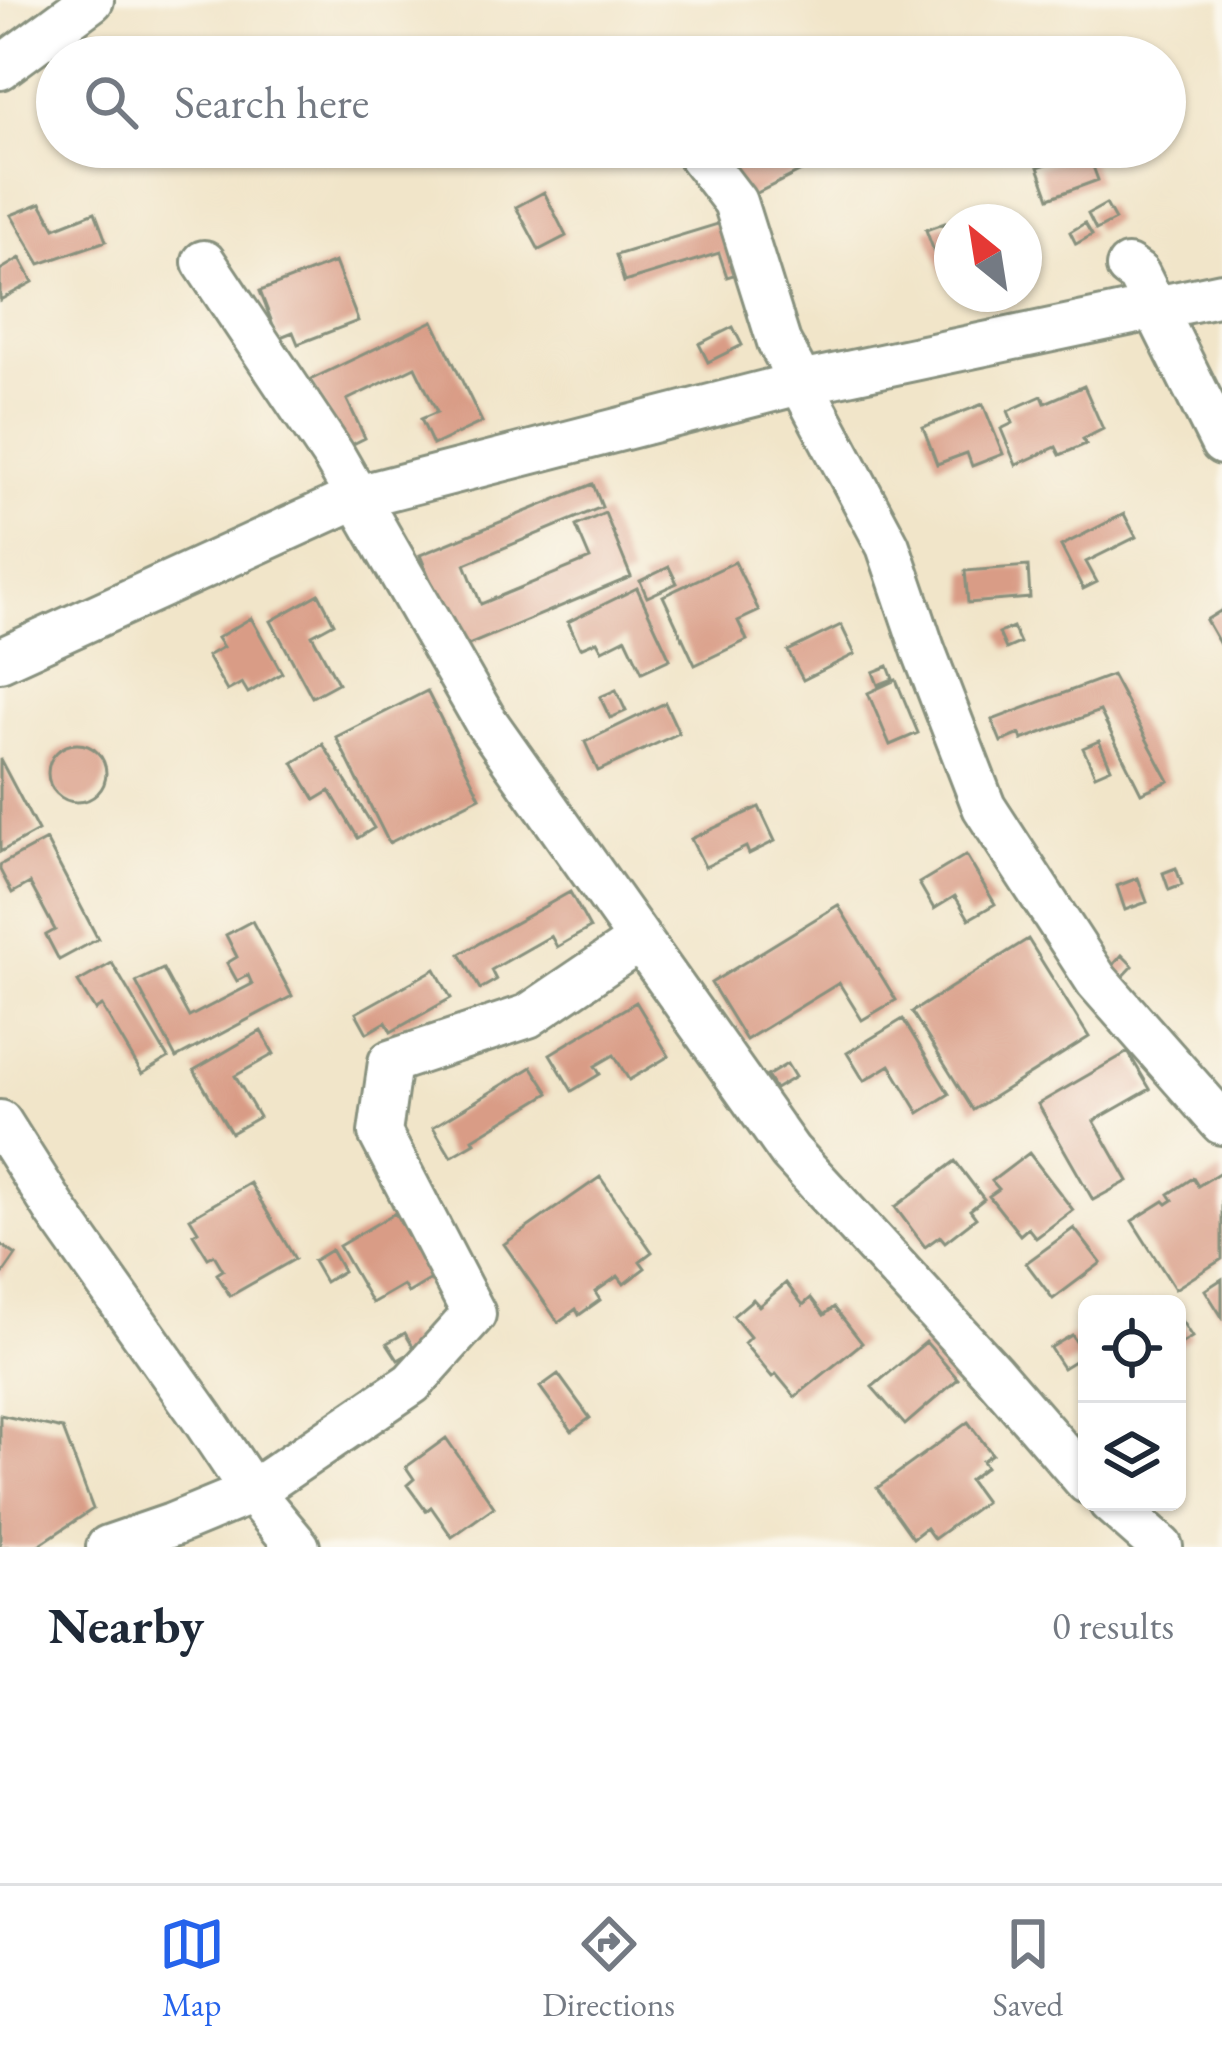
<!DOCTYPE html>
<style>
:root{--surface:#fff;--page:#f6f6f7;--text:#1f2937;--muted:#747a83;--line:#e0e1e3;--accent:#2563eb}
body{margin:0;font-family:"EB Garamond",serif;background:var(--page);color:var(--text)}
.controls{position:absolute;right:36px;bottom:36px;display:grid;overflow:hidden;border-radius:18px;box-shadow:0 3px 9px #0004}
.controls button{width:108px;height:108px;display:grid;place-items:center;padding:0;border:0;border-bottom:3px solid var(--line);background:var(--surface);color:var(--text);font:60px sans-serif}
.compass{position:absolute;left:934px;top:204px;width:108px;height:108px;border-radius:50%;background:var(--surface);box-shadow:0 3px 9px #0004;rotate:330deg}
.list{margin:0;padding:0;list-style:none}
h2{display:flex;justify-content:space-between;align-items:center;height:156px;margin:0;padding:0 48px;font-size:51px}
h2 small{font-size:39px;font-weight:400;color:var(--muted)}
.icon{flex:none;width:66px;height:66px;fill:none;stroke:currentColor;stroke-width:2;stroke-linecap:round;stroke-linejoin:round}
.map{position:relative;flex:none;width:1222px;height:1547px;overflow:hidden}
.search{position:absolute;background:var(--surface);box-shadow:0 3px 9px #0004;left:36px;right:36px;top:36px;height:132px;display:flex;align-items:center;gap:30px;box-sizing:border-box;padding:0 42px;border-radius:66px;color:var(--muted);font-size:45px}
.sheet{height:336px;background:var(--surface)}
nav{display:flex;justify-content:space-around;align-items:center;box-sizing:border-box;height:168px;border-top:3px solid var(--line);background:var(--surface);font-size:33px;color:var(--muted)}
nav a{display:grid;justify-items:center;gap:6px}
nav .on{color:var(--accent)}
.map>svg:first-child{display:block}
.building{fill:#d99c86}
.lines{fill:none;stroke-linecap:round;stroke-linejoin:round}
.minor-casing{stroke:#88917e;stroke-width:48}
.minor{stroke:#fff;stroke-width:42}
</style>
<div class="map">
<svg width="1222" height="1547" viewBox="0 0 1222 1547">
<rect width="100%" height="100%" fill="#fbf7ec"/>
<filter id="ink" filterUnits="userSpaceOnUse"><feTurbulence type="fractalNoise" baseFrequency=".00833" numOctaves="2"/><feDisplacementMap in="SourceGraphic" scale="24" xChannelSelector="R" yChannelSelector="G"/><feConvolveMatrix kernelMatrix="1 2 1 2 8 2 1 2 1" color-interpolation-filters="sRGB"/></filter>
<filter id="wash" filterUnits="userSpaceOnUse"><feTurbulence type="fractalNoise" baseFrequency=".004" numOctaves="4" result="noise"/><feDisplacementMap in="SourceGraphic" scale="48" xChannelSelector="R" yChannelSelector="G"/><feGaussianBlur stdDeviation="2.7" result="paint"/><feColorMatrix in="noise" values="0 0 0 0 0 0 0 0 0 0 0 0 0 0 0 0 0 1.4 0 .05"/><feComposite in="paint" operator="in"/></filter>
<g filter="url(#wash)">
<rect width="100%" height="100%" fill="#f1e5c9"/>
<g id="blocks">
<path class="building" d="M 748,147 L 755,162 L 785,147 L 797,147 L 807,168 L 743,200 L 722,159 Z
M 1087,150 L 1098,180 L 1049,198 L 1038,167 Z
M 544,192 L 566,236 L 539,250 L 516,207 Z
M 41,203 L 55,228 L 95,212 L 106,241 L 40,264 L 11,215 Z
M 1106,204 L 1115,220 L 1096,230 L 1088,214 Z
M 734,219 L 750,270 L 727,277 L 719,253 L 624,282 L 616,255 Z
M 945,223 L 952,242 L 952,272 L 943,275 L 926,230 Z
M 1085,223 L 1092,235 L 1076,244 L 1070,232 Z
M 20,258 L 33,282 L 0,300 L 0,270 Z
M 335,262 L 358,321 L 298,344 L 293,332 L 278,338 L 260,291 Z
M 433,321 L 482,422 L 433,445 L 421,419 L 437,412 L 415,367 L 347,400 L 365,438 L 343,449 L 310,380 Z
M 733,327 L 742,345 L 708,362 L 699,344 Z
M 1084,386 L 1103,429 L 1083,439 L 1086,444 L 1060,455 L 1056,447 L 1016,465 L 1001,429 L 1013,423 L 1008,411 L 1042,396 L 1045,403 Z
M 983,404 L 1003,454 L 972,466 L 967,453 L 937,464 L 923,427 Z
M 593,484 L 602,507 L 465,564 L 481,604 L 590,559 L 576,526 L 605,513 L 631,577 L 459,649 L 420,555 Z
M 1124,514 L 1136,537 L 1086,562 L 1097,582 L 1083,589 L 1061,546 Z
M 735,562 L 759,611 L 738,621 L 747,640 L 695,665 L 663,596 Z
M 1028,566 L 1030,598 L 968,603 L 965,571 Z
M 669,567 L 677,583 L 647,597 L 640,581 Z
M 637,588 L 670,659 L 642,672 L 626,638 L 602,650 L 597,641 L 580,648 L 568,622 Z
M 319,594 L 334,623 L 312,635 L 338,683 L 312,697 L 271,621 Z
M 1222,610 L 1222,648 L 1206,620 Z
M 251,618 L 282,673 L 248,693 L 242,683 L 227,691 L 207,656 L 223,647 L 217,638 Z
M 841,625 L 855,654 L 803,680 L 788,651 Z
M 1013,627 L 1020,643 L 1006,649 L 999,633 Z
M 888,666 L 893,679 L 878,685 L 873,672 Z
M 1112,675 L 1169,781 L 1141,793 L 1100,711 L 1022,740 L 1020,734 L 1001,742 L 992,720 Z
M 896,680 L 918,733 L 890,745 L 868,693 Z
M 616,690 L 626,711 L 610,718 L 600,697 Z
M 427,691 L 480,797 L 389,843 L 336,737 Z
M 665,703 L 679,733 L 598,771 L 585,742 Z
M 1099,741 L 1111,768 L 1095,775 L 1083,748 Z
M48 773a29 29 0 1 1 58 0a29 29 0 1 1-58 0Z
M 323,744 L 374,828 L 358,838 L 330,791 L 315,800 L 293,763 Z
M 0,759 L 38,831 L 0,852 Z
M 759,807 L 775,841 L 749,854 L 746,847 L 705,867 L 691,839 Z
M 46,840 L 98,939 L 59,960 L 46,935 L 55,930 L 30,883 L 12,893 L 0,870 L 0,865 Z
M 966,855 L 995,904 L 969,919 L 955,896 L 934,909 L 919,883 Z
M 1176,868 L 1182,885 L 1169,890 L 1163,873 Z
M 1138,878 L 1147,902 L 1125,910 L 1117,886 Z
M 570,892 L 590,928 L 557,947 L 551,936 L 491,970 L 496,980 L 480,989 L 460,954 Z
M 838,905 L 896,1000 L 862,1020 L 839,983 L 746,1040 L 711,983 Z
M 252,921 L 292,996 L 176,1058 L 136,982 L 163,969 L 189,1017 L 252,984 L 248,975 L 237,981 L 227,963 L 237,957 L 226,935 Z
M 1028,939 L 1089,1037 L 973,1110 L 912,1012 Z
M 1122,955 L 1133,966 L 1120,980 L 1109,970 Z
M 112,963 L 168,1058 L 142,1074 L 102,1006 L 95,1010 L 78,982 Z
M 435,969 L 451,998 L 391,1032 L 386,1022 L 367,1033 L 356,1013 Z
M 636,1002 L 669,1056 L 629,1080 L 614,1055 L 595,1066 L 600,1074 L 572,1091 L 550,1054 Z
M 903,1019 L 949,1094 L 919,1113 L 890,1065 L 864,1081 L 847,1053 Z
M 261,1031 L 274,1054 L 235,1076 L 259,1117 L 231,1133 L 194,1070 Z
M 1128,1052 L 1150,1089 L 1094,1121 L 1128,1181 L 1093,1200 L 1038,1104 Z
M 787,1064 L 795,1077 L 775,1089 L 767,1076 Z
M 532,1067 L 549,1093 L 473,1139 L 475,1143 L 451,1157 L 433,1127 Z
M 1029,1153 L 1073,1210 L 1036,1238 L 1028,1228 L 1020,1235 L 989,1196 L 999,1189 L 992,1181 Z
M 955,1161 L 984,1199 L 970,1210 L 976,1218 L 945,1242 L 940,1236 L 925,1247 L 895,1207 Z
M 1222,1171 L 1222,1259 L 1175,1289 L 1132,1221 L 1164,1201 L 1167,1204 L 1173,1200 L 1169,1194 L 1193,1178 L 1198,1186 Z
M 600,1177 L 652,1252 L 640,1261 L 645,1268 L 624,1284 L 618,1276 L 595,1292 L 600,1300 L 579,1315 L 576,1309 L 558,1322 L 504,1244 Z
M 250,1183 L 295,1259 L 230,1296 L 217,1274 L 223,1270 L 214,1255 L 208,1258 L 193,1234 L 198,1231 L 190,1218 Z
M 395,1213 L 433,1278 L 408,1293 L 403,1285 L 372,1303 L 339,1246 Z
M 1074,1228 L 1101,1263 L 1053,1299 L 1026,1263 Z
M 0,1244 L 16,1255 L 0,1278 Z
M 331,1250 L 343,1271 L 325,1282 L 313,1261 Z
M 1222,1279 L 1222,1317 L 1205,1290 Z
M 786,1283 L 803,1305 L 811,1298 L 824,1315 L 834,1307 L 862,1343 L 795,1397 L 776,1374 L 772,1377 L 744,1343 L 750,1337 L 733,1316 L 753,1299 L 759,1306 Z
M 1177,1314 L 1192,1337 L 1177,1346 Z
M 405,1333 L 415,1350 L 398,1360 L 387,1343 Z
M 1072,1335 L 1084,1355 L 1063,1368 L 1050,1348 Z
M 926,1342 L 958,1379 L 905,1425 L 872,1387 Z
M 558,1374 L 590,1418 L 572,1431 L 540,1387 Z
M 0,1415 L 63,1429 L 93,1509 L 36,1547 L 0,1547 Z
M 968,1422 L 992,1454 L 982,1461 L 986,1467 L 969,1480 L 985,1502 L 934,1539 L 926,1528 L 913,1538 L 877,1488 Z
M 446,1438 L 494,1507 L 452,1537 L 431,1507 L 426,1511 L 407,1485 L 414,1479 L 406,1467 Z"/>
</g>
</g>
<g filter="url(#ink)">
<use href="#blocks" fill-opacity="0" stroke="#88917e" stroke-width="3"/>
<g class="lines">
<defs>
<path id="minor" d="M 0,68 L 92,0
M 693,147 L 735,202 L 779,342 L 888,546 L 923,649 L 984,807 L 1097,981 L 1222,1123
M 204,262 L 333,455 L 486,722 L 790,1152 L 992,1372 L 1087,1482
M 1128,267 L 1138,274 L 1222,443
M 0,660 L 357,497 L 800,383 L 1222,294
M 0,1122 L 57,1212 L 202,1417 L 252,1492 L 298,1547
M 1110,1502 L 1161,1547
M 108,1547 L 172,1525 L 252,1492 L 412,1383 L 474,1314 L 380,1133 L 390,1062 L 528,1016 L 640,940"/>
</defs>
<use href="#minor" class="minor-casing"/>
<use href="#minor" class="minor"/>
</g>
</g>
</svg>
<div class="controls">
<button><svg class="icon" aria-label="locate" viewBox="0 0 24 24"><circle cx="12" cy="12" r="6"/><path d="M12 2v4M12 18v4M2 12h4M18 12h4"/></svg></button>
<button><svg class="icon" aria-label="layers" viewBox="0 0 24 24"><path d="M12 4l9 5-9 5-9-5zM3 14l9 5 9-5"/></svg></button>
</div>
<svg class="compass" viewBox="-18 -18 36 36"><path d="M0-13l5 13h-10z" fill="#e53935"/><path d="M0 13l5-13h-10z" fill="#747a83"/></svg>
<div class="search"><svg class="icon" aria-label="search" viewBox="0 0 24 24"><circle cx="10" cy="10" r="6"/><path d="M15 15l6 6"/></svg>Search here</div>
</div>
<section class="sheet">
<h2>Nearby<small>0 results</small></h2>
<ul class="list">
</ul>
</section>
<nav>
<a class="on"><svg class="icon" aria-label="map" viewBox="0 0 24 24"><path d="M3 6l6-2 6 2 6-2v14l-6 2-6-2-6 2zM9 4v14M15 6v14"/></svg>Map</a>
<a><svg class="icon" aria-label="directions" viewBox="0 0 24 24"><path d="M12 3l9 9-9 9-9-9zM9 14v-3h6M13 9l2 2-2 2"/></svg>Directions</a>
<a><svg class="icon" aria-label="saved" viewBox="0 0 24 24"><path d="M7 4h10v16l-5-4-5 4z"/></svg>Saved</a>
</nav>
